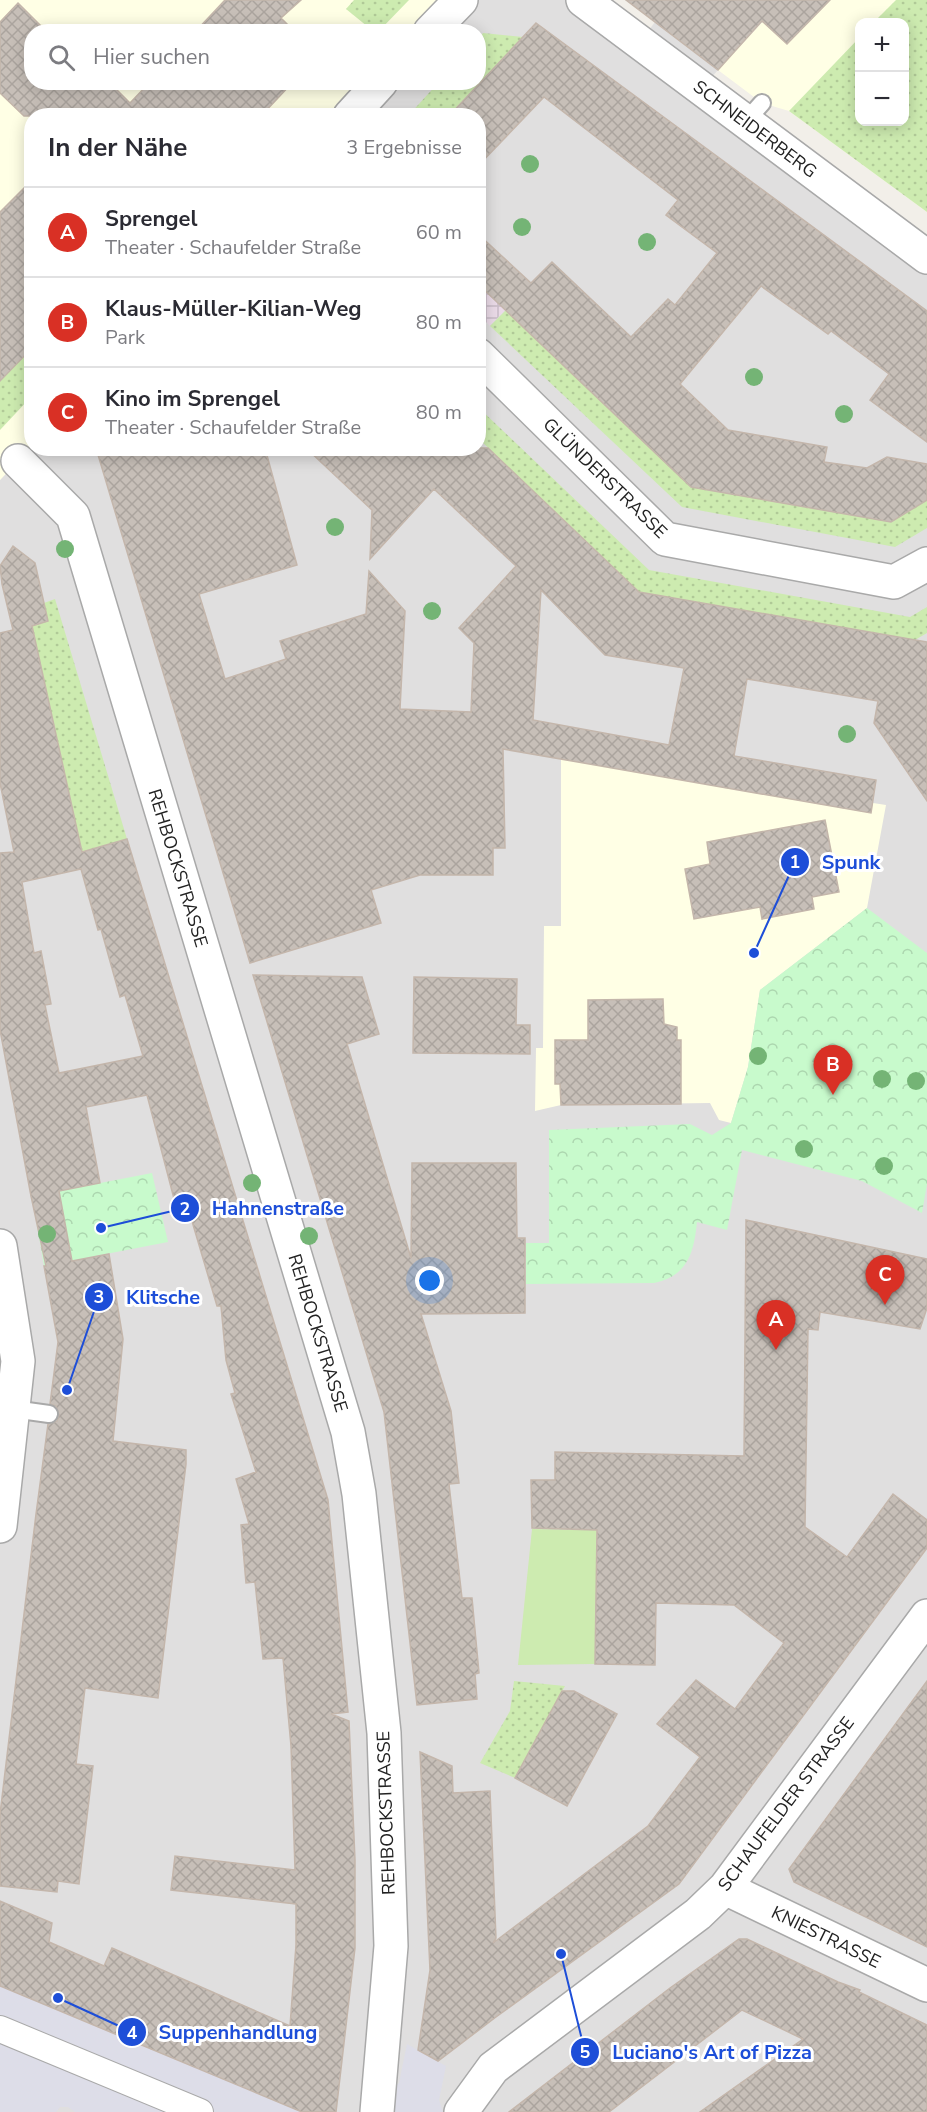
<!DOCTYPE html>
<html lang="de">
<meta charset="utf-8">
<style>
:root{--surface:#fff;--page:#f7f7f7;--text:#2b2b33;--muted:#7c7c81;--line:#e1e1e2;--accent:#d93025}
body{margin:0;font-family:"Nunito Sans",sans-serif;background:var(--page);color:var(--text)}
.controls{position:absolute;right:18px;top:18px;display:grid;overflow:hidden;border-radius:12px;box-shadow:0 3px 15px #0003}
.controls button{width:54px;height:54px;display:grid;place-items:center;padding:0;border:0;border-bottom:2px solid var(--line);background:var(--surface);color:var(--text);font:30px sans-serif}
.you{position:absolute;left:430px;top:1281px;width:21px;height:21px;margin:-15px;border:4px solid #fff;border-radius:50%;background:#1a73e8;box-shadow:0 0 0 9px #1a73e833}
.badge{display:grid;place-items:center;width:39px;height:39px;border-radius:50%;background:var(--accent);color:#fff;font-size:20px;font-weight:700}
.pin{position:absolute;translate:-50% -50px;filter:drop-shadow(0 2px 3px #0008)}
.pin::after{content:'';position:absolute;top:32px;width:21px;height:18px;background:inherit;clip-path:polygon(0 0,100% 0,50% 100%)}
.list{margin:0;padding:0;list-style:none}
h2{display:flex;justify-content:space-between;align-items:center;height:78px;margin:0;padding:0 24px;font-size:26px}
h2 small{font-size:20px;font-weight:400;color:var(--muted)}
.list li{display:grid;grid-template-columns:39px 1fr auto;gap:18px;align-items:center;box-sizing:border-box;height:90px;padding:0 24px;border-top:2px solid var(--line)}
.list b{display:block;font-size:22px;white-space:nowrap}
.list p{margin:0;font-size:20px;white-space:nowrap;color:var(--muted)}
.list em{font-size:20px;font-style:normal;color:var(--muted)}
.icon{flex:none;width:33px;height:33px;fill:none;stroke:currentColor;stroke-width:2;stroke-linecap:round;stroke-linejoin:round}
.map{position:relative;flex:none;width:927px;height:2112px;overflow:hidden}
.search{position:absolute;background:var(--surface);box-shadow:0 3px 15px #0003;left:24px;top:24px;width:462px;height:66px;display:flex;align-items:center;gap:15px;box-sizing:border-box;padding:0 21px;border-radius:24px;color:var(--muted);font-size:22px}
.panel{position:absolute;background:var(--surface);box-shadow:0 3px 15px #0003;left:24px;top:108px;width:462px;height:348px;border-radius:24px}
.map>svg:first-child{display:block}
.residential{fill:#e0dfdf}
.industrial{fill:url(#industrial-grid)}
.education{fill:#ffffe5;fill-rule:evenodd}
.grass{fill:url(#grass-dots)}
.park{fill:url(#park-crowns)}
.garden{fill:#cdebb0}
.plaza{fill:#dddde8}
.building{fill:url(#building-cross-hatch);stroke:#c4b6ab;stroke-width:1.5;fill-rule:evenodd}
.lines{fill:none;stroke-linecap:round;stroke-linejoin:round}
.service-casing{stroke:#a9a9a9;stroke-width:20}
.pedestrian-casing{stroke:#a9a9a9;stroke-width:28}
.minor-casing{stroke:#a9a9a9;stroke-width:36}
.service{stroke:#fff;stroke-width:16}
.pedestrian{stroke:#fff;stroke-width:26}
.minor{stroke:#fff;stroke-width:33}
.tree{fill:#74b475}
.labels{text-anchor:middle;stroke-width:6;stroke-linejoin:round;paint-order:stroke}
.street-label{font-size:18px;fill:#222;stroke:#fff}
.leader{fill:none;stroke:#1d4ed8;stroke-width:2}
.callout-dot{fill:#1d4ed8;stroke:#fff;stroke-width:2}
.mark-label{font-size:18px;text-anchor:middle;font-weight:bold;fill:#fff}
.callout-label{font-size:20px;text-anchor:middle;font-weight:bold;fill:#1d4ed8;stroke:#fff;stroke-width:6;stroke-linejoin:round;paint-order:stroke}
</style>
<div class="map">
<svg width="927" height="2112" viewBox="0 0 927 2112">
<defs>
<pattern id="industrial-grid" width="8" height="8" patternUnits="userSpaceOnUse" patternTransform="scale(1.5)"><rect width="8" height="8" fill="#ebdbe8"/><path d="M0 4h8M4 0v8" fill="none" stroke="#c9bcc7"/></pattern>
<pattern id="grass-dots" width="8" height="8" patternUnits="userSpaceOnUse" patternTransform="scale(1.5)"><rect width="8" height="8" fill="#cdebb0"/><path d="M2 2h.1M6 6h.1" fill="none" stroke="#b0c997" stroke-width="1.8" stroke-linecap="round"/></pattern>
<pattern id="park-crowns" width="20" height="18" patternUnits="userSpaceOnUse" patternTransform="scale(1.5)"><rect width="20" height="18" fill="#c8facc"/><path d="M2 6a3 3 0 1 1 6 0M12 15a3 3 0 1 1 6 0" fill="none" stroke="#acd6af"/></pattern>
<pattern id="building-cross-hatch" width="8" height="8" patternUnits="userSpaceOnUse" patternTransform="scale(1.5)"><rect width="8" height="8" fill="#c7bfb8"/><path d="M0 0l8 8M0 8l8-8" fill="none" stroke="#aba49e"/></pattern>
</defs>
<rect width="100%" height="100%" fill="#f2efe9"/>
<path class="residential" d="M 461,0 L 583,0 L 640,42 L 655,22 L 718,70 L 702,88 L 927,257 L 927,2112 L 0,2112 L 0,480 L 31,447 L 478,448 L 478,116 L 350,115 L 381,83 L 478,82 L 478,32 L 430,31 Z"/>
<path class="industrial" d="M 478,234 L 531,283 L 490,326 L 479,315 Z"/>
<path class="education" d="M 0,0 L 461,0 L 430,31 L 32,32 L 32,82 L 381,83 L 350,115 L 32,116 L 31,447 L 0,480 Z
M 783,0 L 927,0 L 927,212 L 789,111 L 762,103 L 718,70 ZM 860,22 L 904,22 L 904,122 L 860,122 Z
M 561,759 L 871,813 L 873,803 L 886,805 L 867,908 L 760,990 L 748,1067 L 731,1123 L 719,1120 L 710,1103 L 561,1105 L 535,1111 L 536,1048 L 543,1048 L 544,926 L 561,926 Z"/>
<path class="grass" d="M 354,0 L 409,0 L 378,32 L 373,31 L 346,9 Z
M 896,0 L 927,0 L 927,212 L 789,111 L 859,38 L 860,122 L 904,122 L 904,22 L 874,22 Z
M 483,33 L 523,37 L 449,115 L 408,116 L 438,83 L 478,82 L 479,38 Z
M 506,310 L 691,487 L 891,522 L 927,500 L 927,528 L 895,547 L 682,507 L 490,326 Z
M 31,348 L 31,397 L 0,430 L 0,381 Z
M 478,407 L 649,570 L 910,617 L 927,607 L 927,633 L 915,640 L 639,593 L 479,439 Z
M 55,599 L 127,839 L 82,852 L 32,626 L 48,621 L 44,603 Z
M 514,1681 L 565,1686 L 515,1778 L 480,1763 L 510,1711 Z"/>
<path class="park" d="M 867,908 L 927,953 L 927,1184 L 922,1213 L 862,1181 L 742,1150 L 727,1230 L 697,1222 C 694,1252 688,1276 654,1283 L 526,1284 L 526,1243 L 549,1243 L 549,1130 L 690,1124 L 712,1135 L 731,1123 L 748,1067 L 760,990 Z
M 152,1173 L 168,1242 L 44,1266 L 35,1214 L 62,1209 L 59,1191 Z"/>
<path class="garden" d="M 532,1529 L 597,1530 L 595,1664 L 518,1665 Z"/>
<path class="plaza" d="M 0,1986 L 158,2052 L 302,2112 L 75,2112 L 68,2107 L 60,2107 L 56,2112 L 0,2112 Z
M 407,2044 L 446,2066 L 439,2100 L 443,2112 L 394,2112 L 389,2104 L 388,2092 L 399,2083 Z"/>
<path class="building" d="M 225,0 L 301,0 L 281,18 L 295,32 L 195,32 Z
M 626,0 L 830,0 L 787,44 L 762,21 L 718,70 Z
M 18,3 L 47,32 L 32,32 L 32,82 L 109,82 L 130,103 L 150,82 L 293,82 L 261,116 L 24,116 L 0,93 L 0,22 Z
M 536,23 L 927,311 L 927,442 L 870,400 L 889,374 L 831,331 L 828,334 L 761,286 L 680,384 L 728,430 L 827,447 L 824,462 L 867,468 L 887,457 L 927,464 L 927,500 L 891,522 L 691,487 L 478,284 L 478,234 L 531,283 L 552,262 L 631,337 L 668,299 L 675,305 L 717,253 L 666,215 L 678,200 L 544,97 L 478,166 L 478,116 L 449,116 Z
M 32,180 L 32,348 L 0,381 L 0,212 Z
M 96,448 L 265,448 L 297,565 L 199,594 L 225,679 L 286,659 L 280,641 L 366,614 L 369,571 L 405,611 L 400,709 L 471,712 L 474,643 L 459,628 L 516,566 L 434,489 L 370,559 L 372,510 L 306,448 L 488,448 L 639,592 L 927,642 L 927,801 L 874,723 L 878,701 L 747,679 L 734,756 L 876,780 L 871,813 L 503,749 L 505,848 L 493,848 L 493,875 L 420,875 L 371,890 L 381,923 L 250,963 ZM 541,590 L 605,655 L 684,668 L 669,745 L 533,720 Z
M 13,546 L 35,563 L 48,621 L 32,626 L 82,852 L 127,839 L 328,1500 L 348,1712 L 331,1714 L 349,1721 L 355,1860 L 355,1948 L 336,2112 L 302,2112 L 0,1986 L 0,1901 L 52,1923 L 49,1942 L 104,1966 L 112,1948 L 290,2026 L 296,1945 L 296,1904 L 171,1890 L 175,1856 L 295,1870 L 291,1746 L 283,1658 L 263,1659 L 255,1582 L 246,1583 L 241,1525 L 249,1524 L 236,1479 L 256,1472 L 231,1394 L 235,1393 L 226,1360 L 221,1306 L 217,1306 L 189,1211 L 178,1214 L 147,1095 L 86,1107 L 100,1183 L 59,1191 L 72,1261 L 109,1254 L 123,1339 L 113,1441 L 186,1450 L 186,1464 L 158,1698 L 85,1688 L 76,1764 L 93,1766 L 79,1884 L 58,1881 L 57,1892 L 0,1886 L 0,1814 L 36,1514 L 48,1424 L 57,1421 L 59,1415 L 56,1406 L 50,1404 L 58,1342 L 44,1266 L 46,1266 L 31,1196 L 0,1030 L 0,853 L 14,852 L 0,783 L 0,633 L 13,630 L 2,584 L 0,566 ZM 81,869 L 98,930 L 101,929 L 120,997 L 125,995 L 143,1056 L 59,1073 L 45,1005 L 51,1004 L 41,951 L 34,953 L 22,882 Z
M 825,820 L 839,892 L 812,897 L 814,909 L 762,919 L 760,907 L 694,919 L 685,869 L 710,864 L 707,842 Z
M 253,975 L 362,977 L 379,1034 L 347,1044 L 411,1258 L 412,1163 L 516,1163 L 517,1238 L 525,1238 L 525,1313 L 421,1314 L 451,1411 L 459,1483 L 449,1484 L 462,1598 L 472,1598 L 479,1673 L 475,1674 L 477,1699 L 417,1705 L 384,1412 Z
M 414,977 L 517,979 L 516,1025 L 530,1025 L 530,1054 L 413,1053 Z
M 663,999 L 664,1024 L 677,1027 L 677,1040 L 681,1040 L 681,1104 L 561,1105 L 560,1084 L 555,1084 L 555,1040 L 588,1040 L 588,1000 Z
M 746,1220 L 927,1259 L 927,1308 L 920,1329 L 820,1312 L 818,1330 L 808,1329 L 805,1527 L 847,1557 L 893,1494 L 927,1520 L 927,1548 L 679,1884 L 496,2017 L 438,2061 L 418,2050 L 430,1970 L 420,1752 L 452,1766 L 453,1793 L 490,1791 L 496,1938 L 493,1943 L 648,1826 L 700,1757 L 657,1724 L 696,1680 L 735,1709 L 784,1643 L 734,1605 L 656,1603 L 655,1665 L 595,1664 L 597,1530 L 532,1528 L 531,1480 L 555,1480 L 555,1452 L 744,1456 Z
M 927,1681 L 927,1947 L 794,1882 L 789,1869 Z
M 562,1691 L 574,1691 L 617,1714 L 567,1806 L 515,1778 Z
M 739,1939 L 747,1939 L 838,1982 L 860,1990 L 859,1992 L 927,2025 L 927,2112 L 700,2112 L 803,2039 L 742,2010 L 609,2112 L 509,2112 L 670,1988 Z"/>
<g class="lines">
<defs>
<path id="service" d="M 746,121 L 762,103
M 13,1409 L 49,1414"/>
<path id="pedestrian" d="M 0,2029 L 200,2112"/>
<path id="minor" d="M 583,0 L 927,257
M 430,32 L 461,0
M 350,116 L 381,82
M 478,355 L 665,539 L 894,582 L 927,564
M 18,461 L 73,516 L 348,1432 L 359,1494 L 384,1733 L 391,1946 L 377,2112
M 0,1246 L 18,1361 L 0,1526
M 725,1888 L 927,1985
M 461,2112 L 493,2068 L 698,1914 L 725,1888 L 927,1616"/>
</defs>
<use href="#service" class="service-casing"/>
<use href="#pedestrian" class="pedestrian-casing"/>
<use href="#minor" class="minor-casing"/>
<use href="#service" class="service"/>
<use href="#pedestrian" class="pedestrian"/>
<use href="#minor" class="minor"/>
</g>
<g class="tree">
<circle cx="530" cy="164" r="9"/>
<circle cx="522" cy="227" r="9"/>
<circle cx="647" cy="242" r="9"/>
<circle cx="754" cy="377" r="9"/>
<circle cx="844" cy="414" r="9"/>
<circle cx="335" cy="527" r="9"/>
<circle cx="65" cy="549" r="9"/>
<circle cx="432" cy="611" r="9"/>
<circle cx="847" cy="734" r="9"/>
<circle cx="758" cy="1056" r="9"/>
<circle cx="826" cy="1066" r="9"/>
<circle cx="882" cy="1079" r="9"/>
<circle cx="916" cy="1081" r="9"/>
<circle cx="804" cy="1149" r="9"/>
<circle cx="884" cy="1166" r="9"/>
<circle cx="252" cy="1183" r="9"/>
<circle cx="47" cy="1234" r="9"/>
<circle cx="309" cy="1236" r="9"/>
</g>
<g class="labels">
<g class="street-label">
<text transform="translate(755 129) rotate(37)" y="6">SCHNEIDERBERG</text>
<text transform="translate(605 478) rotate(44)" y="6">GLÜNDERSTRASSE</text>
<text transform="translate(178 868) rotate(73)" y="6">REHBOCKSTRASSE</text>
<text transform="translate(318 1333) rotate(73)" y="6">REHBOCKSTRASSE</text>
<text transform="translate(786 1804) rotate(-53)" y="6">SCHAUFELDER STRASSE</text>
<text transform="translate(386 1813) rotate(-92)" y="6">REHBOCKSTRASSE</text>
<text transform="translate(826 1937) rotate(26)" y="6">KNIESTRASSE</text>
</g>
</g>
<path class="leader" d="M754 953L795 862M101 1228L185 1208M67 1390L99 1297M58 1998L132 2032M561 1954L585 2052"/>
<g class="callout-dot">
<circle cx="754" cy="953" r="6"/>
<circle cx="101" cy="1228" r="6"/>
<circle cx="67" cy="1390" r="6"/>
<circle cx="58" cy="1998" r="6"/>
<circle cx="561" cy="1954" r="6"/>
<circle cx="795" cy="862" r="15"/>
<circle cx="185" cy="1208" r="15"/>
<circle cx="99" cy="1297" r="15"/>
<circle cx="132" cy="2032" r="15"/>
<circle cx="585" cy="2052" r="15"/>
</g>
<g class="mark-label">
<text x="795" y="868">1</text>
<text x="185" y="1215">2</text>
<text x="99" y="1303">3</text>
<text x="132" y="2039">4</text>
<text x="585" y="2058">5</text>
</g>
<g class="callout-label">
<text x="851" y="869">Spunk</text>
<text x="278" y="1215">Hahnenstraße</text>
<text x="163" y="1304">Klitsche</text>
<text x="238" y="2039">Suppenhandlung</text>
<text x="712" y="2059">Luciano's Art of Pizza</text>
</g>
</svg>
<div class="controls">
<button>+</button>
<button>−</button>
</div>
<div class="you"></div>
<div class="pin badge" style="left:776px;top:1350px">A</div>
<div class="pin badge" style="left:833px;top:1095px">B</div>
<div class="pin badge" style="left:885px;top:1305px">C</div>
<div class="search"><svg class="icon" aria-label="search" viewBox="0 0 24 24"><circle cx="10" cy="10" r="6"/><path d="M15 15l6 6"/></svg>Hier suchen</div>
<section class="panel">
<h2>In der Nähe<small>3 Ergebnisse</small></h2>
<ul class="list">
<li><span class="badge">A</span><div><b>Sprengel</b><p>Theater · Schaufelder Straße</p></div><em>60 m</em></li>
<li><span class="badge">B</span><div><b>Klaus-Müller-Kilian-Weg</b><p>Park</p></div><em>80 m</em></li>
<li><span class="badge">C</span><div><b>Kino im Sprengel</b><p>Theater · Schaufelder Straße</p></div><em>80 m</em></li>
</ul>
</section>
</div>
